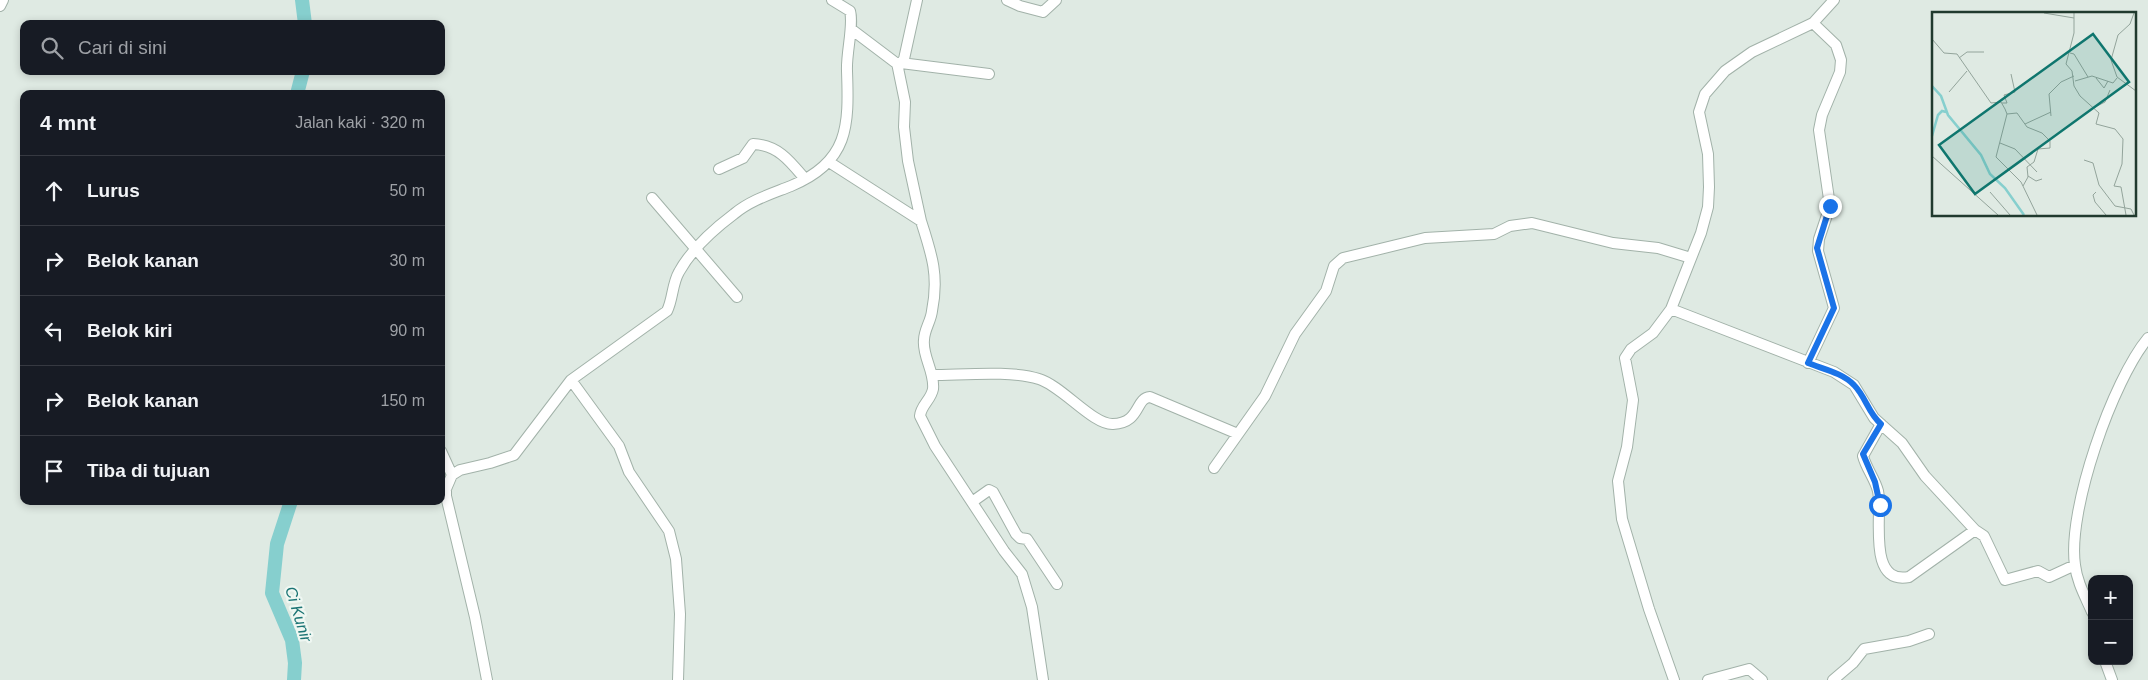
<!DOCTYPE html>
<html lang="id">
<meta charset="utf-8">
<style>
:root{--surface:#171b24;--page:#20242c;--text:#f1f3f6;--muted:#9ea1a6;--line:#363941}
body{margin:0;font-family:Helvetica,sans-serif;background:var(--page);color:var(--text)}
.controls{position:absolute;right:15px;bottom:15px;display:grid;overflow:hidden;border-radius:10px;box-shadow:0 2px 8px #0003}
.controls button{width:45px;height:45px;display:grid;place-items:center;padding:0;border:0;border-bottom:1px solid var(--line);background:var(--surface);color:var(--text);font:25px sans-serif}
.stop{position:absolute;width:15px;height:15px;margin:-11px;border:4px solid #1a73e8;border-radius:50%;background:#fff}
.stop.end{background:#1a73e8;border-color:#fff;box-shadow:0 1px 5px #0008}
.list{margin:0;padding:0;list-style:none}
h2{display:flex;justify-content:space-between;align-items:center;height:65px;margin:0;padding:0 20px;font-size:21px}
h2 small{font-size:16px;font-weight:400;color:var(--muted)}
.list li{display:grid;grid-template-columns:32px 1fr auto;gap:15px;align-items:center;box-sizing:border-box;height:70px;padding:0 20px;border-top:1px solid var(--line)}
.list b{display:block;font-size:19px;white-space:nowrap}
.list em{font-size:16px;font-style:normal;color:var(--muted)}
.icon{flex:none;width:28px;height:28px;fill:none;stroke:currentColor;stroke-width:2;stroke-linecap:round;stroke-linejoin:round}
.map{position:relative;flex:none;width:2148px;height:680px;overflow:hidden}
.search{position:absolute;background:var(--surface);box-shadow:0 2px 8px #0003;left:20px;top:20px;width:425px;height:55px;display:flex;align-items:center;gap:12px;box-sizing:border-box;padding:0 18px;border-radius:10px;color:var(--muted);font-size:19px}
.panel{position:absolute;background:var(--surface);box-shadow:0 2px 8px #0003;left:20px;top:90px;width:425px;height:415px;border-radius:10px}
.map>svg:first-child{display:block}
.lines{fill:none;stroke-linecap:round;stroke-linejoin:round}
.river{stroke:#86cfce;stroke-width:14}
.minor-casing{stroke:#a2b2a9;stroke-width:12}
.minor{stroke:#fff;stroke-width:10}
.route{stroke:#1a73e8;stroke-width:6}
.labels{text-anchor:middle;stroke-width:4.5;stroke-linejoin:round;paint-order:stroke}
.water-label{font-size:16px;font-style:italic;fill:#1b7474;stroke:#eff7f2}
.inset-river{fill:none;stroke:#86cfce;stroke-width:2.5}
.inset-road{fill:none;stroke:#93a49b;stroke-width:1}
.view{fill:#0f766e;fill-opacity:0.15;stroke:#0f766e;stroke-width:2.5}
.inset-edge{fill:none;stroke:#203a2e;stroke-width:2.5}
</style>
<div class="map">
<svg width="2148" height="680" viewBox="0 0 2148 680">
<rect width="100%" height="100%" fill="#dfeae3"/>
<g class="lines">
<path class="river" d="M 302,0 L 305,24
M 297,94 L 303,71
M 291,501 L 277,544 L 272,593 L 292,640 L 295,663 L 294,680"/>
<defs>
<path id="minor" d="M 1007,0 L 1020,6 L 1043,12 L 1056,0
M 0,6 L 3,0
M 851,29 L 896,63 L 901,63 L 904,59 L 917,0
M 897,63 L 905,102 L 904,127 L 908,161 L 921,221
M 901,63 L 989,74
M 829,162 L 921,221 C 932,255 939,276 932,311 C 931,321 924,330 924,340 C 922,356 935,372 933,389 C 931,400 921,405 920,416 L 935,446 L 1004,551 L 1022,574 L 1032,607 L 1043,680
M 719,169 L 743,158 L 753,144 C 778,145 790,161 805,179
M 652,198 L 737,297
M 1671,309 L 1834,372 L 1854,385 L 1874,418 L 1902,443 L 1925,476 L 1975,530 L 1984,536 L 2005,580 L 2038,571 L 2049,577 L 2075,565
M 1808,363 L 1834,308 L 1818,251 L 1819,239 L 1830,206 L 1819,130 L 1822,115 L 1840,72 L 1841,60 L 1836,45 L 1813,23
M 932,375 C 961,375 1012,370 1039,379 C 1062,386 1093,425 1113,424 C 1141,423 1135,398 1150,397 L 1238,434
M 571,380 L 619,446 L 629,472 L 669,531 L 676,559 L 680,614 L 678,680
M 1881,424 L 1863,456 C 1866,468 1875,479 1878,491 C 1883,513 1866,585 1909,577 L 1975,530
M 441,451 L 452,475
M 1214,468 L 1265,396 L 1295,334 L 1326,291 L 1334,266 L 1343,258 L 1425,238 L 1494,234 L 1510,226 L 1532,223 L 1613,243 L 1658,248 L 1691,258
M 972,502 L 989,490 L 993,492 L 1016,534 L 1020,538 L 1027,539 L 1057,584
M 2092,612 C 2085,596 2077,582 2075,565 C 2067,510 2113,380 2148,338
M 2105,661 L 2112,680
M 487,680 L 475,617 L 446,496 L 446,489 L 452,475 L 460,470 L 490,463 L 514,455 L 571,380 L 667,311 C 673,299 672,284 679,272 C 691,250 714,229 734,214 C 751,200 771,194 791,186 C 849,162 849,126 847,71 C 846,53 854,25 850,11 L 832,0
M 1674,680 L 1649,609 L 1622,519 L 1618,481 L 1627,447 L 1633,400 L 1625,358 L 1631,349 L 1653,333 L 1671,309 L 1701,233 L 1708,207 L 1709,187 L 1708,154 L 1699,112 L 1705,94 L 1725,71 L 1752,52 L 1813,23 L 1834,0
M 1708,680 L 1749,669 L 1762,680
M 1833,680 L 1853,663 L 1864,649 L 1909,641 L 1929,634"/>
</defs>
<use href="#minor" class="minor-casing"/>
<use href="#minor" class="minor"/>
</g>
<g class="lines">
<path class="route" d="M 1830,206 L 1817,248 L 1834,308 L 1808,363 C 1823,369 1843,373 1854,385 C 1866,397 1868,413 1881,424 L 1863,454 L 1875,482 L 1880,505"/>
</g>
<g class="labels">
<g class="water-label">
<text transform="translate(299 614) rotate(73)" y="6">Ci Kunir</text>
</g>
</g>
<g transform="translate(1932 12)">
<rect width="204" height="204" fill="#dfeae3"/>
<path class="inset-river" d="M 0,74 L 9,84 L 16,103 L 49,143 L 58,162 L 73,176 L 92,203M 0,124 L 6,103 L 10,99 L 14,100"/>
<path class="inset-road" d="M 112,1 L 142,6M 142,1 L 142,21 L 134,52 L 140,59 L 142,74 L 148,84 L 167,101 L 164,112 L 183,117 L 191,127 L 190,152 L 182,174 L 189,175 L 194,203M 202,1 L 198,12 L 186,23 L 179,48 L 185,65 L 204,79M 0,27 L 12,41 L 25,42 L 59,91 L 69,90 L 73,97 L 75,102 L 64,145 L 89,170 L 105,203M 138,41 L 142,42 L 156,65M 27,46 L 35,40 L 52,40M 164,66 L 172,76 L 176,69M 143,69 L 160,64 L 181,71 L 185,66M 17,80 L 35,59M 70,91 L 75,91 L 72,83 L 83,80 L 79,62M 163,95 L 173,90 L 178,78M 75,102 L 85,101 L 95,115 L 110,121 L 118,129 L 118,136 L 106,137 L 102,150 L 95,155 L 96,165 L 91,174M 119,104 L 117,82 L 129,70 L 142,64M 93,112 L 119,100M 68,131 L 83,137 L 105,160M 0,144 L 66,203M 152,148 L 161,151 L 167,173 L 183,194 L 199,197 L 202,203M 96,164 L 104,169 L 110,167M 58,180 L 78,203M 164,180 L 161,183 L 163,190 L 174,203"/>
<path class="view" d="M 161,22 L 197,70 L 43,182 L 7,133 Z"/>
<rect width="204" height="204" class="inset-edge"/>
</g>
</svg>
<div class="controls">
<button>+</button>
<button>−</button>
</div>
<div class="stop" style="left:1880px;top:505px"></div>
<div class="stop end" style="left:1830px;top:206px"></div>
<div class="search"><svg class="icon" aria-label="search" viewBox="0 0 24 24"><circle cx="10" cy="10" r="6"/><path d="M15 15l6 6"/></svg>Cari di sini</div>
<section class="panel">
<h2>4 mnt<small>Jalan kaki · 320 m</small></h2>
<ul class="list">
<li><svg class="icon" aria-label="ahead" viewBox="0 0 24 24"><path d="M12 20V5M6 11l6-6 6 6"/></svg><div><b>Lurus</b></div><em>50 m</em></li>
<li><svg class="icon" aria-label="right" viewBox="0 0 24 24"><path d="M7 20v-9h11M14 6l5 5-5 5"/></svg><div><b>Belok kanan</b></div><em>30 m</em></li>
<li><svg class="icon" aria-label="left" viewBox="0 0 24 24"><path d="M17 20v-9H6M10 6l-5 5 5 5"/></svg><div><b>Belok kiri</b></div><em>90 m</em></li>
<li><svg class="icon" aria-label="right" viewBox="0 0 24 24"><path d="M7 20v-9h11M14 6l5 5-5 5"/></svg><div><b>Belok kanan</b></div><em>150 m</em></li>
<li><svg class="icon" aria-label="arrive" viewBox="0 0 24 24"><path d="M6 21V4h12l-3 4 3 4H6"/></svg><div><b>Tiba di tujuan</b></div></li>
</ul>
</section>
</div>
